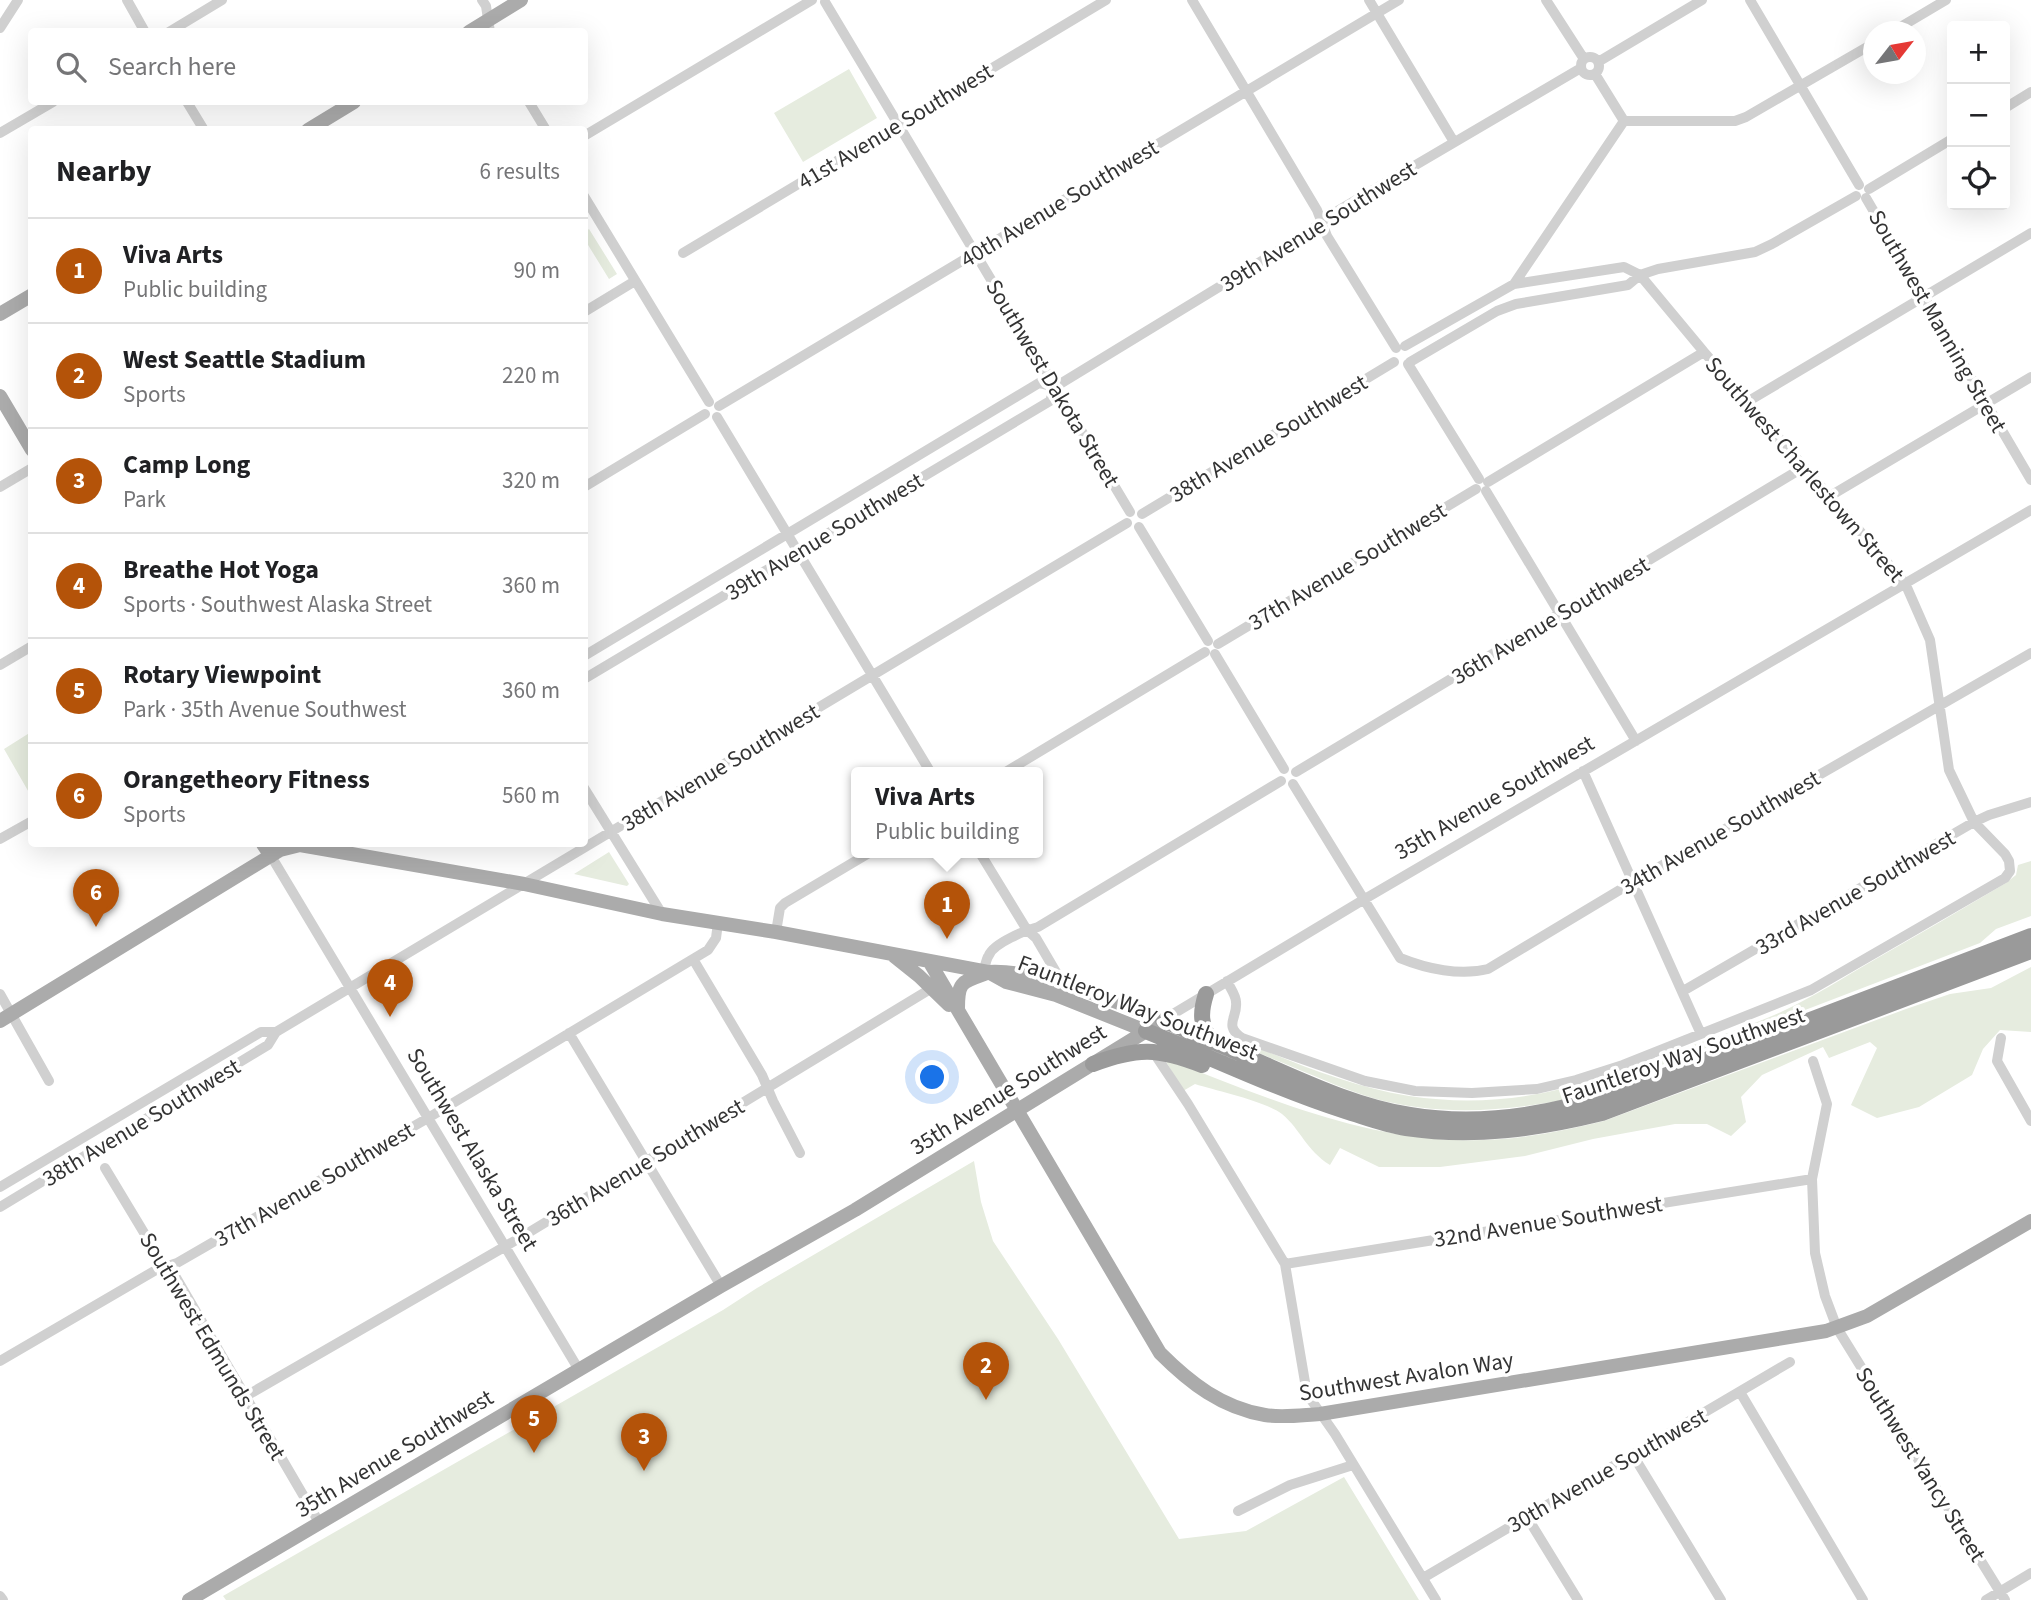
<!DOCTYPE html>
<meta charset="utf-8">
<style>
:root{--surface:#fff;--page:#f2f2f2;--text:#202124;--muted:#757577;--line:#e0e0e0;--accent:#b45309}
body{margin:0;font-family:"Source Sans 3",sans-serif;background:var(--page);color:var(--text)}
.controls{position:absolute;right:21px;top:21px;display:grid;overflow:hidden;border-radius:7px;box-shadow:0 7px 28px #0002}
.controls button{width:63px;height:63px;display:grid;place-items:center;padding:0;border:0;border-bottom:2px solid var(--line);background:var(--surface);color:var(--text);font:35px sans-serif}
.compass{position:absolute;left:1863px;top:21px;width:63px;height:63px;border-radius:50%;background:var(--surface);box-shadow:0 7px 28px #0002;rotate:59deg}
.you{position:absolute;left:933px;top:1078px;width:24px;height:24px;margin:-18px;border:5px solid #fff;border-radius:50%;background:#1a73e8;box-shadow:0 0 0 10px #1a73e833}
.badge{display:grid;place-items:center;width:46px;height:46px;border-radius:50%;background:var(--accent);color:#fff;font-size:23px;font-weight:700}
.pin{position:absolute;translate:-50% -58px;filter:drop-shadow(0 2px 4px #0008)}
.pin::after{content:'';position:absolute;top:37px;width:24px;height:21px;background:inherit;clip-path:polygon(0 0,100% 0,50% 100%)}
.popup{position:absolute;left:851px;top:767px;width:192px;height:91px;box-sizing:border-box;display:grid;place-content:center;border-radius:7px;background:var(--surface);filter:drop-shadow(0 2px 5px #0005);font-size:23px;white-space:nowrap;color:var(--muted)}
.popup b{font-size:26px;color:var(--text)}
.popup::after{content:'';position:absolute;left:50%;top:100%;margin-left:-14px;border:14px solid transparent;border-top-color:var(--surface)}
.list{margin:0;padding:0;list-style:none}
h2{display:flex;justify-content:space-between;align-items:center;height:91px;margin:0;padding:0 28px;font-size:30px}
h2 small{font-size:23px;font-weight:400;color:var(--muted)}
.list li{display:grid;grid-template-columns:46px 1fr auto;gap:21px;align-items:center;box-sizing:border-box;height:105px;padding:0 28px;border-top:2px solid var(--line)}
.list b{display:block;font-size:26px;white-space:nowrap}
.list p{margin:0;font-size:23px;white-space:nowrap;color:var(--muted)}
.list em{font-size:23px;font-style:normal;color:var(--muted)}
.icon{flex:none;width:38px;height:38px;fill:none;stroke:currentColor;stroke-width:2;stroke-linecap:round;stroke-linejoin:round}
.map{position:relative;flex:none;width:2031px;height:1600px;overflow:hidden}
.search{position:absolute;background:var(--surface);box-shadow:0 7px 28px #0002;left:28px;top:28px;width:560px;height:77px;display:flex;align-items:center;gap:18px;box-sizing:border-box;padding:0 24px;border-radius:7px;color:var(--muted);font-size:26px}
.panel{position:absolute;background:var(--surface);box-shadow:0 7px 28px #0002;left:28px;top:126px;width:560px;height:721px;border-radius:7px}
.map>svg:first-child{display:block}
.green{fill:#e6ecdf}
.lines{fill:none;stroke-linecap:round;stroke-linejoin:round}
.minor{stroke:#d0d0d0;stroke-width:10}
.major{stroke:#ababab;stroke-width:14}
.highway{stroke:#9a9a9a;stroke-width:16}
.labels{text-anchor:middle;stroke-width:7;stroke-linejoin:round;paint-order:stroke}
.street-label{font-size:23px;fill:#333;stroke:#fff}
</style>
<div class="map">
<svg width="2031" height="1600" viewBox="0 0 2031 1600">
<rect width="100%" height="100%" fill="#fff"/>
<path class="green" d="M 849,69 L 877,118 L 803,162 L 774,113 Z
M 589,229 L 617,274 L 609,279 L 585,240 L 585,232 Z
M 31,732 L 31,796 L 4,749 Z
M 609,852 L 629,884 L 627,886 L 574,874 Z
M 2031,861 L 2031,916 L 1996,929 L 1980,943 L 1578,1097 C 1511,1111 1443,1117 1376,1099 C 1348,1091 1322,1079 1295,1068 C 1272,1058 1249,1050 1226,1038 L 1229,1036 C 1288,1060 1346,1086 1409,1096 C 1509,1111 1586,1086 1677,1051 C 1712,1038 1748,1027 1781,1012 C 1813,997 1843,978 1874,960 C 1918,935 1962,909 2006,883 L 2016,875 L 2018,865 Z
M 2031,967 L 2031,1032 L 2000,1030 L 1983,1049 L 1972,1075 L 1919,1107 L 1877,1118 L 1851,1105 L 1877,1048 L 1870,1042 L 1829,1058 L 1823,1047 L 1762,1075 L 1741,1097 L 1746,1122 L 1731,1136 L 1707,1124 L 1675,1124 L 1593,1139 L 1525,1156 L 1440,1167 L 1379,1167 L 1340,1148 L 1330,1165 C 1306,1150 1301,1130 1282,1114 C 1265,1101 1217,1091 1195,1084 L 1183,1091 L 1164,1058 C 1257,1094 1354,1137 1456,1140 C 1507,1142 1555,1133 1604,1121 L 1906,1009 L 1950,994 L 1991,988 Z
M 974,1161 L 981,1202 L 993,1241 L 1058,1339 L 1179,1539 L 1246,1531 L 1344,1477 L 1419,1600 L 226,1600 L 223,1596 L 723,1310 L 757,1288 Z"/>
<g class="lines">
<path class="minor" d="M 127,0 L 145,32
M 482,0 L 486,6 L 490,32
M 1192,0 L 1317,210 L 1327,236 L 1396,348
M 1369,0 L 1454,142
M 1546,0 L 1584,59
M 1750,0 L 1859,185
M 825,2 L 1130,512
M 0,28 L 18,0
M 169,32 L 222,0
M 1892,32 L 1946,0
M1581 66a9 9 0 1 1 18 0a9 9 0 1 1-18 0Z
M 1598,62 L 1702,0
M 1595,74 L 1624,121
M 187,102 L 204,130
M 529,102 L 546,130
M 2005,108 L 2031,92
M 0,133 L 53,102
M 584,136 L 812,0
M 1869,189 L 1952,139
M 584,196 L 709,402
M 1866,198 L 2031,480
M 683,253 L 1106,0
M 1514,284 L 1624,121 L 1735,121 L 1746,117 L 1874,43
M 584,312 L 635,281
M 1410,362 L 1497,311 L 1516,304 L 1628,285 L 1640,275 L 1658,269 L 1755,252 L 1772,244 L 1856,196
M 1408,364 L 1479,479
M 1747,402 L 2031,233
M 719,406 L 1399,0
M 717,417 L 931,773
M 1488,482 L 1704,352
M 0,487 L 32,468
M 584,487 L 705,414
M 1486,491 L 1636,741
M 1830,496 L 2031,377
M 1142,514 L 1394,362
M 1139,527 L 1208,641
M 1218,644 L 1476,489
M 1215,654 L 1284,769
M 584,656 L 1039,383 L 1055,387
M 0,665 L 32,646
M 584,679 L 1050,401 L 1055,387 L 1301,237 L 1339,210 L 1581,68
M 1583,771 L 1701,1034
M 1296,772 L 1804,467
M 1004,773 L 1205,652
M 1293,784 L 1400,958 C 1427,969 1460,976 1488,969 L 1633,882 L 2031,653
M 584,788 L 662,914
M 0,839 L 32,821
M 980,853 L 1027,930 L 1036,938 L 1063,984
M 271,856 L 579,1370
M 776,932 L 780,908 L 785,903 L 869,853
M 693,959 L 762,1075 L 773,1101 L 800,1153
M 984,971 C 985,966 986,959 989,955 C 994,943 1026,930 1038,927 L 1281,781
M 1227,981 C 1230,988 1236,995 1236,1002 C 1238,1018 1223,1025 1242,1038 L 1365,1081 L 1415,1091 L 1472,1093 L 1537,1089 L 1576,1080 L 1623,1065 L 1811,990 L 2005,878 L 2010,871 L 2009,861 L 2005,854 L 1974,822 L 1949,770 L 1930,640 L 1905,583 L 1704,352 L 1640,275 L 1624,267 L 1514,284 L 1405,346
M 1683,991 L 1974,822 L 1989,815 L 2031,802
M 0,994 L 49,1081
M 1163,1020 L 1363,900 L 2031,510
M 569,1033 L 721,1286
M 2001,1038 L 1997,1061 L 2031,1121
M 1152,1050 L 1188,1104 L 1285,1264 L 1307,1394 L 1335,1434 L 1436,1600
M 1813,1061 L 1827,1104 L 1812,1179 L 1815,1253 L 1825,1296 L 1837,1328 L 2005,1600
M 105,1168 L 158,1256 L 174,1274 L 320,1524
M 0,1187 L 261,1032 L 276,1032
M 0,1207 L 268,1045 L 276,1032 L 1127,523
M 1285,1264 L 1812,1179
M 0,1361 L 156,1270 L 177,1263 L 428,1118 L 708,950 L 716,938 L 718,923
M 1740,1392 L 1863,1600
M 246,1396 L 518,1239 L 932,988
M 1633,1455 L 1721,1600
M 1238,1511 L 1290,1485 L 1353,1465
M 1527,1517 L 1578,1600
M 1423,1578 L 1790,1362
M 0,1596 L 3,1600
M 1986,1600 L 2031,1573"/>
<path class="major" d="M 469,32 L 521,0
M 308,130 L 354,102
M 0,314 L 32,295
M 0,396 L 32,450
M 263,844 L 271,856
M 894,956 L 919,976 L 949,1005
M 929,961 L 1160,1353 C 1190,1383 1222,1408 1265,1415 C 1283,1418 1302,1415 1320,1414 L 1826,1331 L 1867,1316 L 2031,1221
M 988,972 L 1006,982 L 1056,995 L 1146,1031
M 958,1008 C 958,981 962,982 987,973
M 0,1021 L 280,850 L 300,845 L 524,884 L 662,914 L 776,932 L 988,972 C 1042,969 1112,1001 1163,1020
M 189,1600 L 721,1286 L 855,1210 L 1156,1025"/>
<path class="highway" d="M 1206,994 C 1200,1013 1200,1025 1212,1042
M 1163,1020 C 1200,1037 1238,1052 1275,1069 C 1318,1088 1364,1108 1410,1115 C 1536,1136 1649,1081 1763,1038 C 1852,1004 1942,970 2031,936
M 1146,1031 C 1212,1058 1277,1089 1345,1111 C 1365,1117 1385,1125 1406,1128 C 1473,1138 1537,1129 1602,1113 L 2031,951
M 1093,1064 C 1138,1047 1158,1048 1202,1065"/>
</g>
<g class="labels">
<g class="street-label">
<text transform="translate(895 126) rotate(-31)" y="8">41st Avenue Southwest</text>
<text transform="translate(1059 203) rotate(-31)" y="8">40th Avenue Southwest</text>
<text transform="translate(1318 226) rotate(-32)" y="8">39th Avenue Southwest</text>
<text transform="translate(1938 321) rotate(60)" y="8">Southwest Manning Street</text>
<text transform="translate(1053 383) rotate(59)" y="8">Southwest Dakota Street</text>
<text transform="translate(1268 438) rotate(-31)" y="8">38th Avenue Southwest</text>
<text transform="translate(1805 469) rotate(49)" y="8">Southwest Charlestown Street</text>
<text transform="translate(824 536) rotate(-31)" y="8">39th Avenue Southwest</text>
<text transform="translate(1347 566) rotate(-31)" y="8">37th Avenue Southwest</text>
<text transform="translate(1550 620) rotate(-31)" y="8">36th Avenue Southwest</text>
<text transform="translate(720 767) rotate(-31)" y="8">38th Avenue Southwest</text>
<text transform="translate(1494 797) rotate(-30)" y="8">35th Avenue Southwest</text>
<text transform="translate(1720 832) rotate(-30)" y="8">34th Avenue Southwest</text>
<text transform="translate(1855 892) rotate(-30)" y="8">33rd Avenue Southwest</text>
<text transform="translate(1138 1007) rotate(21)" y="8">Fauntleroy Way Southwest</text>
<text transform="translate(1683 1055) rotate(-19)" y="8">Fauntleroy Way Southwest</text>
<text transform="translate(1008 1089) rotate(-32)" y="8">35th Avenue Southwest</text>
<text transform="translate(141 1122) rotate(-31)" y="8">38th Avenue Southwest</text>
<text transform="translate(473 1149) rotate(59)" y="8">Southwest Alaska Street</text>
<text transform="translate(645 1162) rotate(-31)" y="8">36th Avenue Southwest</text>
<text transform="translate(314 1184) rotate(-30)" y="8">37th Avenue Southwest</text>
<text transform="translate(1548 1221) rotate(-9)" y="8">32nd Avenue Southwest</text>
<text transform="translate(213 1346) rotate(59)" y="8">Southwest Edmunds Street</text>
<text transform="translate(1406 1376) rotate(-9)" y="8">Southwest Avalon Way</text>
<text transform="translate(394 1453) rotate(-31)" y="8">35th Avenue Southwest</text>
<text transform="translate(1921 1464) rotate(58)" y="8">Southwest Yancy Street</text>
<text transform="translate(1607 1470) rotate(-30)" y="8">30th Avenue Southwest</text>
</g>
</g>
</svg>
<div class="controls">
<button>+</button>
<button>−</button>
<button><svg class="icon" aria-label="locate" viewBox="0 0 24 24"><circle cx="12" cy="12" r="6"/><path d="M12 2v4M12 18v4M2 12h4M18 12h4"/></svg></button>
</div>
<svg class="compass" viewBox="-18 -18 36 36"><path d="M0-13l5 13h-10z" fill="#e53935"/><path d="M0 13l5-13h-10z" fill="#757577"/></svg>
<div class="you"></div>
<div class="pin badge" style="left:947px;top:939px">1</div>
<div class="popup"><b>Viva Arts</b>Public building</div>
<div class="pin badge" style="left:986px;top:1400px">2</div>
<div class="pin badge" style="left:644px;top:1471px">3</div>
<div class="pin badge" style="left:390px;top:1017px">4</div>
<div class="pin badge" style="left:534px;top:1453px">5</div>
<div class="pin badge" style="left:96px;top:927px">6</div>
<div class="search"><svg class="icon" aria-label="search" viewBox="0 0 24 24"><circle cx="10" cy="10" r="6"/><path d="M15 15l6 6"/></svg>Search here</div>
<section class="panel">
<h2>Nearby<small>6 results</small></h2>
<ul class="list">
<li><span class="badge">1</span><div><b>Viva Arts</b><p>Public building</p></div><em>90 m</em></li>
<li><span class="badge">2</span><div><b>West Seattle Stadium</b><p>Sports</p></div><em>220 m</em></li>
<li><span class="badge">3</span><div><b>Camp Long</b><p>Park</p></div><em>320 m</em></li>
<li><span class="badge">4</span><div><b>Breathe Hot Yoga</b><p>Sports · Southwest Alaska Street</p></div><em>360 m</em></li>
<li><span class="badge">5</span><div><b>Rotary Viewpoint</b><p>Park · 35th Avenue Southwest</p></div><em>360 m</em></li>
<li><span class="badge">6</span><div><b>Orangetheory Fitness</b><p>Sports</p></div><em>560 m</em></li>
</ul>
</section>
</div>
